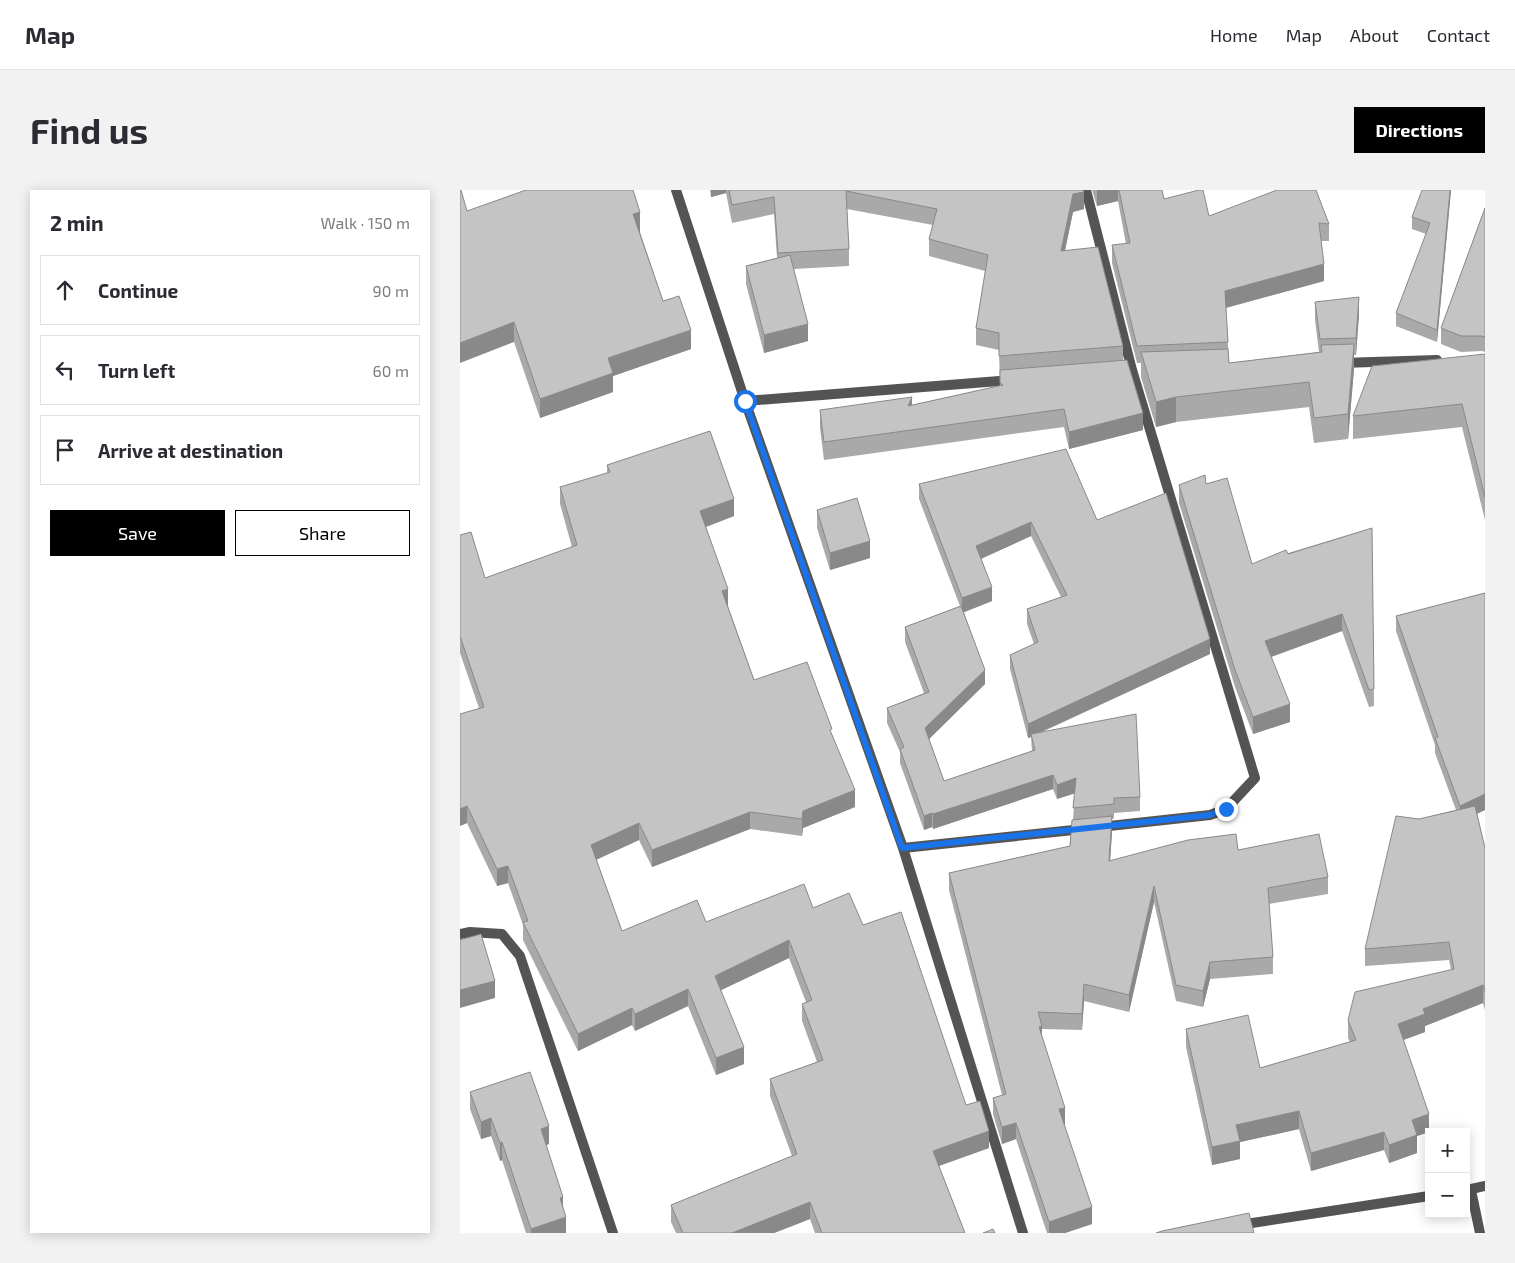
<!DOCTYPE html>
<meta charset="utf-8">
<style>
:root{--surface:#fff;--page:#f2f2f3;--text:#2b2b33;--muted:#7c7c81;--line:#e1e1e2;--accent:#000}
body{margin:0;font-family:"Exo 2",sans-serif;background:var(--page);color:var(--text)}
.controls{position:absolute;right:15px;bottom:15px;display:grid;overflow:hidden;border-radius:0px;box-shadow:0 2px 12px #0003}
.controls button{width:45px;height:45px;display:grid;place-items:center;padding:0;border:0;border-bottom:1px solid var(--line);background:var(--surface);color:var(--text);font:25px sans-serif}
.stop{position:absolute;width:15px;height:15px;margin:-11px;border:4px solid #1a73e8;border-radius:50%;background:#fff}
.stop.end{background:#1a73e8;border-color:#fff;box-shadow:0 1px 5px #0008}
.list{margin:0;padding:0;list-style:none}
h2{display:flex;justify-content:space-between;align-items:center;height:65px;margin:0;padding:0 20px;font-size:21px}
h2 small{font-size:16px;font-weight:400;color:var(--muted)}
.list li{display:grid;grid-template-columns:32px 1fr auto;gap:15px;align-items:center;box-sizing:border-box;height:70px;margin:0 10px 10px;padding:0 10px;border:1px solid var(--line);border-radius:0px}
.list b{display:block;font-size:19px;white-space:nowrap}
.list em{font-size:16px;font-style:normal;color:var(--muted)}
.actions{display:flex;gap:10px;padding:15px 20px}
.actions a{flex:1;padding:11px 0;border:1px solid var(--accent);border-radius:0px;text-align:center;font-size:18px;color:var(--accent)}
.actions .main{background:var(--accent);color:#fff}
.icon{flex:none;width:28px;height:28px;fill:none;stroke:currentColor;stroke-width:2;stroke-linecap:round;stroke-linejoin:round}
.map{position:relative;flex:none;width:1025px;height:1043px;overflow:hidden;border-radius:0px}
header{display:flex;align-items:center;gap:30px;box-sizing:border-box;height:70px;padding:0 25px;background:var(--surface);border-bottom:1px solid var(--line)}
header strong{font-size:24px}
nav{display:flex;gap:28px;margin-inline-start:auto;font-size:18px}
.intro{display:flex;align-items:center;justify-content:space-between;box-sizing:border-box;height:120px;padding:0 30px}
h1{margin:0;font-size:35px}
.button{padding:12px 22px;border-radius:0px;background:var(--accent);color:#fff;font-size:18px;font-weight:700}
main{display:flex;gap:30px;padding:0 30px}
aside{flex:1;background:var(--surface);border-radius:0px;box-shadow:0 2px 12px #0003}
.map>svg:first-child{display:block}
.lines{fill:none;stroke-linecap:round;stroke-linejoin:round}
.street{stroke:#545454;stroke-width:10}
.wall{fill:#a9a9a9;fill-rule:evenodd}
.shaded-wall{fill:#898989}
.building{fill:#c4c4c4;stroke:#898989}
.route{stroke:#1a73e8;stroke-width:6}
</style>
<header>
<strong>Map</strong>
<nav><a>Home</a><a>Map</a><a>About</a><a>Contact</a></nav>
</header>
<div class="intro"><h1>Find us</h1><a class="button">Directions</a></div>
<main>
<aside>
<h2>2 min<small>Walk · 150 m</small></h2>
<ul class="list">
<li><svg class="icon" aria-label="ahead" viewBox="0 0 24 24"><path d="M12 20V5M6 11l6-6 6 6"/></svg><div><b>Continue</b></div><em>90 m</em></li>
<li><svg class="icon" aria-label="left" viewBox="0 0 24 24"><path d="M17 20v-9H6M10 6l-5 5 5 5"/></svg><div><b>Turn left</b></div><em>60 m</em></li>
<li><svg class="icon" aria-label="arrive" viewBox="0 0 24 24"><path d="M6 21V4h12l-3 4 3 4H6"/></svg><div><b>Arrive at destination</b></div></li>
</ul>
<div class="actions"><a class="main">Save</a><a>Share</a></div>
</aside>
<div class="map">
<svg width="1025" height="1043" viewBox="0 0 1025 1043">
<rect width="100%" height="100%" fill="#fff"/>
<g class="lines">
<path class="street" d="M 216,0 L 285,211 L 443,658 L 563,1043
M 626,0 L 672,180 L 795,588 L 766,619 L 750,625 L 640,637
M 881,173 L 977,170
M 285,211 L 552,190
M 443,658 L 623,639
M 0,744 L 10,742 L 42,744 L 60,766 L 153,1043
M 1007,1000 L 1025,996
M 1011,1000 L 1020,1043
M 779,1035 L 969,1006"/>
</g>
<path class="wall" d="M 250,0 L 623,0 L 624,19 L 613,22 L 605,61 L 663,156 L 663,170 L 683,240 L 609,259 L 604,237 L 364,270 L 360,238 L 360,220 L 452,215 L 540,196 L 539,160 L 516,155 L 516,138 L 525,81 L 469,66 L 469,49 L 473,35 L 387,19 L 389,59 L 389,76 L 334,79 L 348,151 L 304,163 L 286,94 L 286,76 L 317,68 L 314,24 L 272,33 L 266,3 L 251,7 Z
M 632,0 L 702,0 L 704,9 L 749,26 L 869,34 L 869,51 L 861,51 L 864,91 L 766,118 L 769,173 L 859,162 L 855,130 L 855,112 L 899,124 L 896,165 L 894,165 L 894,179 L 888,249 L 854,253 L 849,217 L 716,232 L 696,237 L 681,187 L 681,173 L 677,173 L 652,73 L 652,55 L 666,54 L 658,11 L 637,16 Z
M 991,0 L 977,152 L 936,136 L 936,123 L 966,44 L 952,39 L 952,27 Z
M 1025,18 L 1025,162 L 1022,161 L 1001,162 L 981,154 L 981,138 Z
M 7,21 L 180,42 L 203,111 L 231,159 L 153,186 L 153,202 L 80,228 L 54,152 Z
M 1025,164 L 1025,330 L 1002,237 L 893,249 L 893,226 Z
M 147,275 L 274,326 L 246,337 L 268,416 L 294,490 L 372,544 L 395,617 L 343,638 L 342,646 L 290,639 L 192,677 L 179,650 L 136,670 L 162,741 L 246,732 L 353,718 L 403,735 L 506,915 L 529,958 L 479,976 L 505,1043 L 355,1043 L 350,1029 L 314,1043 L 216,1043 L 211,1032 L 211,1015 L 332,966 L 310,906 L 310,889 L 357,872 L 342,831 L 342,814 L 346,812 L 329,768 L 261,800 L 284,874 L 256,885 L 228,816 L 175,841 L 172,835 L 118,861 L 63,750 L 63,735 L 48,693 L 37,696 L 7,633 L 0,636 L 19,518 L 0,463 L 0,345 L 25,388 L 112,357 L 100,314 L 100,297 L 147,283 Z
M 459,294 L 637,330 L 750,464 L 582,542 L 680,607 L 680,621 L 654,623 L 654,628 L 652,629 L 652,642 L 650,671 L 778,660 L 868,687 L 868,704 L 809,714 L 813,767 L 813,784 L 750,789 L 743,817 L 716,811 L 694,712 L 669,822 L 624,811 L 622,840 L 582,839 L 582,847 L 604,934 L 632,1034 L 605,1043 L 587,1043 L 556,949 L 542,954 L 533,924 L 533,908 L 542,905 L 489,700 L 489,683 L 610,656 L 613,630 L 615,603 L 597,609 L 593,599 L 473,639 L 472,637 L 464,640 L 440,573 L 440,562 L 427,533 L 427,518 L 464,503 L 445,452 L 445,437 L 500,416 L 459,309 ZM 571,346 L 601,407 L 567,419 L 567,434 L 574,454 L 550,465 L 550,479 L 568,548 L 571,547 L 572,561 L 484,591 L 469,549 L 525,494 L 504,422 L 532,411 L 521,369 Z
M 746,294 L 792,374 L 912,338 L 914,516 L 909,517 L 882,441 L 811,467 L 830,532 L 793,544 L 775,497 L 719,313 L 719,295 Z
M 357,320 L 410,368 L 370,380 L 357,338 Z
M 1025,403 L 1025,620 L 1017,624 L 1025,658 L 1025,820 L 1023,813 L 965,836 L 965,842 L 943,850 L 969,942 L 957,946 L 957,963 L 929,973 L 924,960 L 851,981 L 839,939 L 780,952 L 780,969 L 752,975 L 726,857 L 726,839 L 800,878 L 890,852 L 888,848 L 888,830 L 991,780 L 989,770 L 905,776 L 905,759 L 959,629 L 996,620 L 975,563 L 975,555 L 936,441 L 936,426 Z
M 10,902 L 89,954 L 86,955 L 103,1017 L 106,1043 L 66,1043 L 42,970 L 40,971 L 31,946 L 21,949 L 10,919 Z"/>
<path class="shaded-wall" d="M 251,0 L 266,0 L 266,3 L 251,7 Z
M 637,0 L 658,0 L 658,11 L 637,16 Z
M 990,0 L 991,0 L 977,152 L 977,140 Z
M 624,2 L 624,19 L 613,22 L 601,79 L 601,61 L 613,4 Z
M 180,22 L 180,42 L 173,44 L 173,24 Z
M 864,74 L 864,91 L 765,118 L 765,101 Z
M 899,107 L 899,124 L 896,165 L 896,148 Z
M 54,132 L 54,152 L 0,173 L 0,153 Z
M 348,134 L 348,151 L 304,163 L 304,145 Z
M 231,140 L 231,159 L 153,186 L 153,202 L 80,228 L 80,209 L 148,168 Z
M 894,154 L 894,179 L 888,249 L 888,224 Z
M 452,207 L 452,225 L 448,216 Z
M 716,207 L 716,232 L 696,237 L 696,212 Z
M 683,223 L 683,240 L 609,259 L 609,242 Z
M 274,309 L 274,326 L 240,339 L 240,321 Z
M 571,332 L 571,346 L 516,371 L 516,356 Z
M 410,351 L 410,368 L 370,380 L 370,363 Z
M 532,397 L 532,411 L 502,423 L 502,408 Z
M 268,399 L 268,416 L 262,418 L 262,401 Z
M 882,424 L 882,441 L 805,469 L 805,451 Z
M 750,449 L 750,464 L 572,546 L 571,544 L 571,547 L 568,548 L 568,534 Z
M 525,480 L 525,494 L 465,553 L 465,538 Z
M 830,514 L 830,532 L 793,544 L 793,527 Z
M 593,585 L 593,599 L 473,639 L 473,624 Z
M 616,588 L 616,603 L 597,609 L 597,595 Z
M 395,600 L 395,617 L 343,638 L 342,646 L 342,629 L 343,621 Z
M 1025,604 L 1025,620 L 1000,631 L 1000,616 Z
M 7,616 L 7,633 L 0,636 L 0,619 Z
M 290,622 L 290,639 L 192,677 L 192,660 Z
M 472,623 L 472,637 L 464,640 L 464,626 Z
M 652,626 L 652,642 L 649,688 L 649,671 Z
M 179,633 L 179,650 L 131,672 L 131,655 Z
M 48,676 L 48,693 L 37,696 L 37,679 Z
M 694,696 L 694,712 L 669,822 L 669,805 Z
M 329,750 L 329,768 L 255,803 L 255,786 Z
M 750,772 L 750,789 L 743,817 L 743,801 Z
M 35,791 L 35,808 L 0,818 L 0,800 Z
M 624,794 L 624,811 L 622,840 L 622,824 Z
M 1023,795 L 1023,813 L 965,836 L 965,842 L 938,852 L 938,834 L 963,819 Z
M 228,799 L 228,816 L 175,841 L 175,824 Z
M 172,818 L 172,835 L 118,861 L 118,844 Z
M 582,836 L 582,852 L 579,837 Z
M 284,857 L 284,874 L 256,885 L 256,868 Z
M 605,918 L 605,934 L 599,936 L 599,919 Z
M 839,921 L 839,939 L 780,952 L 780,969 L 752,975 L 752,957 L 776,935 Z
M 969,924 L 969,942 L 957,946 L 957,963 L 929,973 L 929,955 L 952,930 Z
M 31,928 L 31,946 L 21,949 L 21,932 Z
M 556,933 L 556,949 L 542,954 L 542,937 Z
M 89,936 L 89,954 L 81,957 L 81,939 Z
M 529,941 L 529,958 L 473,978 L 473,961 Z
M 924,942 L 924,960 L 851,981 L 851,963 Z
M 42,952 L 42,970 L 40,971 L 40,953 Z
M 103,1007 L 103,1024 L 100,1008 Z
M 350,1012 L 350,1029 L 314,1043 L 272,1043 Z
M 632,1017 L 632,1034 L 605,1043 L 589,1043 L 589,1032 Z
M 106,1027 L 106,1043 L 71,1043 L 71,1039 Z"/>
<path class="building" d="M 0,0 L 1,0 L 7,21 L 66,0 L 173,0 L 180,22 L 173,24 L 203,111 L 219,106 L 231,140 L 148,168 L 153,183 L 80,209 L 54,132 L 0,153 Z
M 269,0 L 623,0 L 624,2 L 613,4 L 601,61 L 638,57 L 663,156 L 539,166 L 539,143 L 516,138 L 528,65 L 469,49 L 477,19 L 386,1 L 389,59 L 318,63 L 314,7 L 272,15 Z
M 659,0 L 702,0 L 704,9 L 739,0 L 743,0 L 749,26 L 817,0 L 856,0 L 869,34 L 859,33 L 864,74 L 765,101 L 768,152 L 677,156 L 652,55 L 670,53 Z
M 962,0 L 990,0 L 977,140 L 936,123 L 970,33 L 952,27 Z
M 1025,18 L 1025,147 L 1022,146 L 1001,146 L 981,138 Z
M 330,65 L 348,134 L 304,145 L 286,76 Z
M 899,107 L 896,148 L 860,149 L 855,112 Z
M 894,154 L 888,224 L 854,228 L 849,192 L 716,207 L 696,212 L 681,162 L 768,159 L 769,173 L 862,162 L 861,155 Z
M 1025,164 L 1025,307 L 1002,214 L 893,226 L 912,176 Z
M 667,170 L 683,223 L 609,242 L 604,219 L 364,252 L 360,220 L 452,207 L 448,216 L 543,195 L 540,193 L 540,180 Z
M 250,241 L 274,309 L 240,321 L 268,399 L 262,401 L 294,490 L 347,472 L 372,539 L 370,540 L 395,600 L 343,621 L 342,629 L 290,622 L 192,660 L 179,633 L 131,655 L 162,741 L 237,710 L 246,732 L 344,694 L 353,718 L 389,703 L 403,735 L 441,722 L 506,915 L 520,911 L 529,941 L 473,961 L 505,1043 L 362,1043 L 350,1012 L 272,1043 L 223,1043 L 211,1015 L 337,964 L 310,889 L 363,870 L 342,814 L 352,810 L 329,750 L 255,786 L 284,857 L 256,868 L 228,799 L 175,824 L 172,818 L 118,844 L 63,732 L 68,731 L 48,676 L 37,679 L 7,616 L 0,619 L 0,524 L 24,517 L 0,446 L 0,345 L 11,342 L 25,388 L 117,355 L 100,297 L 150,282 L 147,275 Z
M 606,259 L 637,330 L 706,303 L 750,449 L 568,534 L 550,465 L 578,452 L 567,419 L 607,405 L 571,332 L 516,356 L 532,397 L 502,408 L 459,294 Z
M 745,285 L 746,294 L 767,288 L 792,374 L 826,360 L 828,364 L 912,338 L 914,499 L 909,500 L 882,424 L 805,451 L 830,514 L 793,527 L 775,480 L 719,295 Z
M 397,308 L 410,351 L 370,363 L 357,320 Z
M 1025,403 L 1025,604 L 1000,616 L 975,548 L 978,547 L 936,426 Z
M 501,416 L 525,480 L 465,538 L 484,591 L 575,560 L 571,544 L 676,524 L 680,607 L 654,608 L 654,614 L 613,618 L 616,588 L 597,595 L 593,585 L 473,624 L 472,623 L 464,626 L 440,559 L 444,557 L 427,518 L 469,502 L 445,437 Z
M 1015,616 L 1025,658 L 1025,802 L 1023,795 L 963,819 L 965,824 L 938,834 L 969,924 L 952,930 L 957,945 L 929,955 L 924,942 L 851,963 L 839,921 L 776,935 L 780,951 L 752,957 L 726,839 L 788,825 L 800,878 L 896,850 L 888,830 L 895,802 L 994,779 L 989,752 L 905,759 L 936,626 L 959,629 Z
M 652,626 L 649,671 L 728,650 L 776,644 L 778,660 L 859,644 L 868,687 L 808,698 L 813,767 L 750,772 L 743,801 L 716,795 L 694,696 L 669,805 L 624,794 L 622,824 L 578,822 L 582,836 L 579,837 L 605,918 L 599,919 L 632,1017 L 589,1032 L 556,933 L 542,937 L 533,908 L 546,904 L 489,683 L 610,656 L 612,630 Z
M 21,744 L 35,791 L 0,800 L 0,750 Z
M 70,882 L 89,936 L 81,939 L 103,1007 L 100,1008 L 106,1027 L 71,1039 L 42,952 L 40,953 L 31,928 L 21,932 L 10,902 Z
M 789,1023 L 794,1043 L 696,1043 L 702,1041 Z
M 533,1039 L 535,1043 L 523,1043 Z"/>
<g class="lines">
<path class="route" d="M 285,211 L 442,658 L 750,625 L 766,619"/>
</g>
</svg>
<div class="controls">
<button>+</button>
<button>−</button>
</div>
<div class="stop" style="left:285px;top:211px"></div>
<div class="stop end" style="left:766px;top:619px"></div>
</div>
</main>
